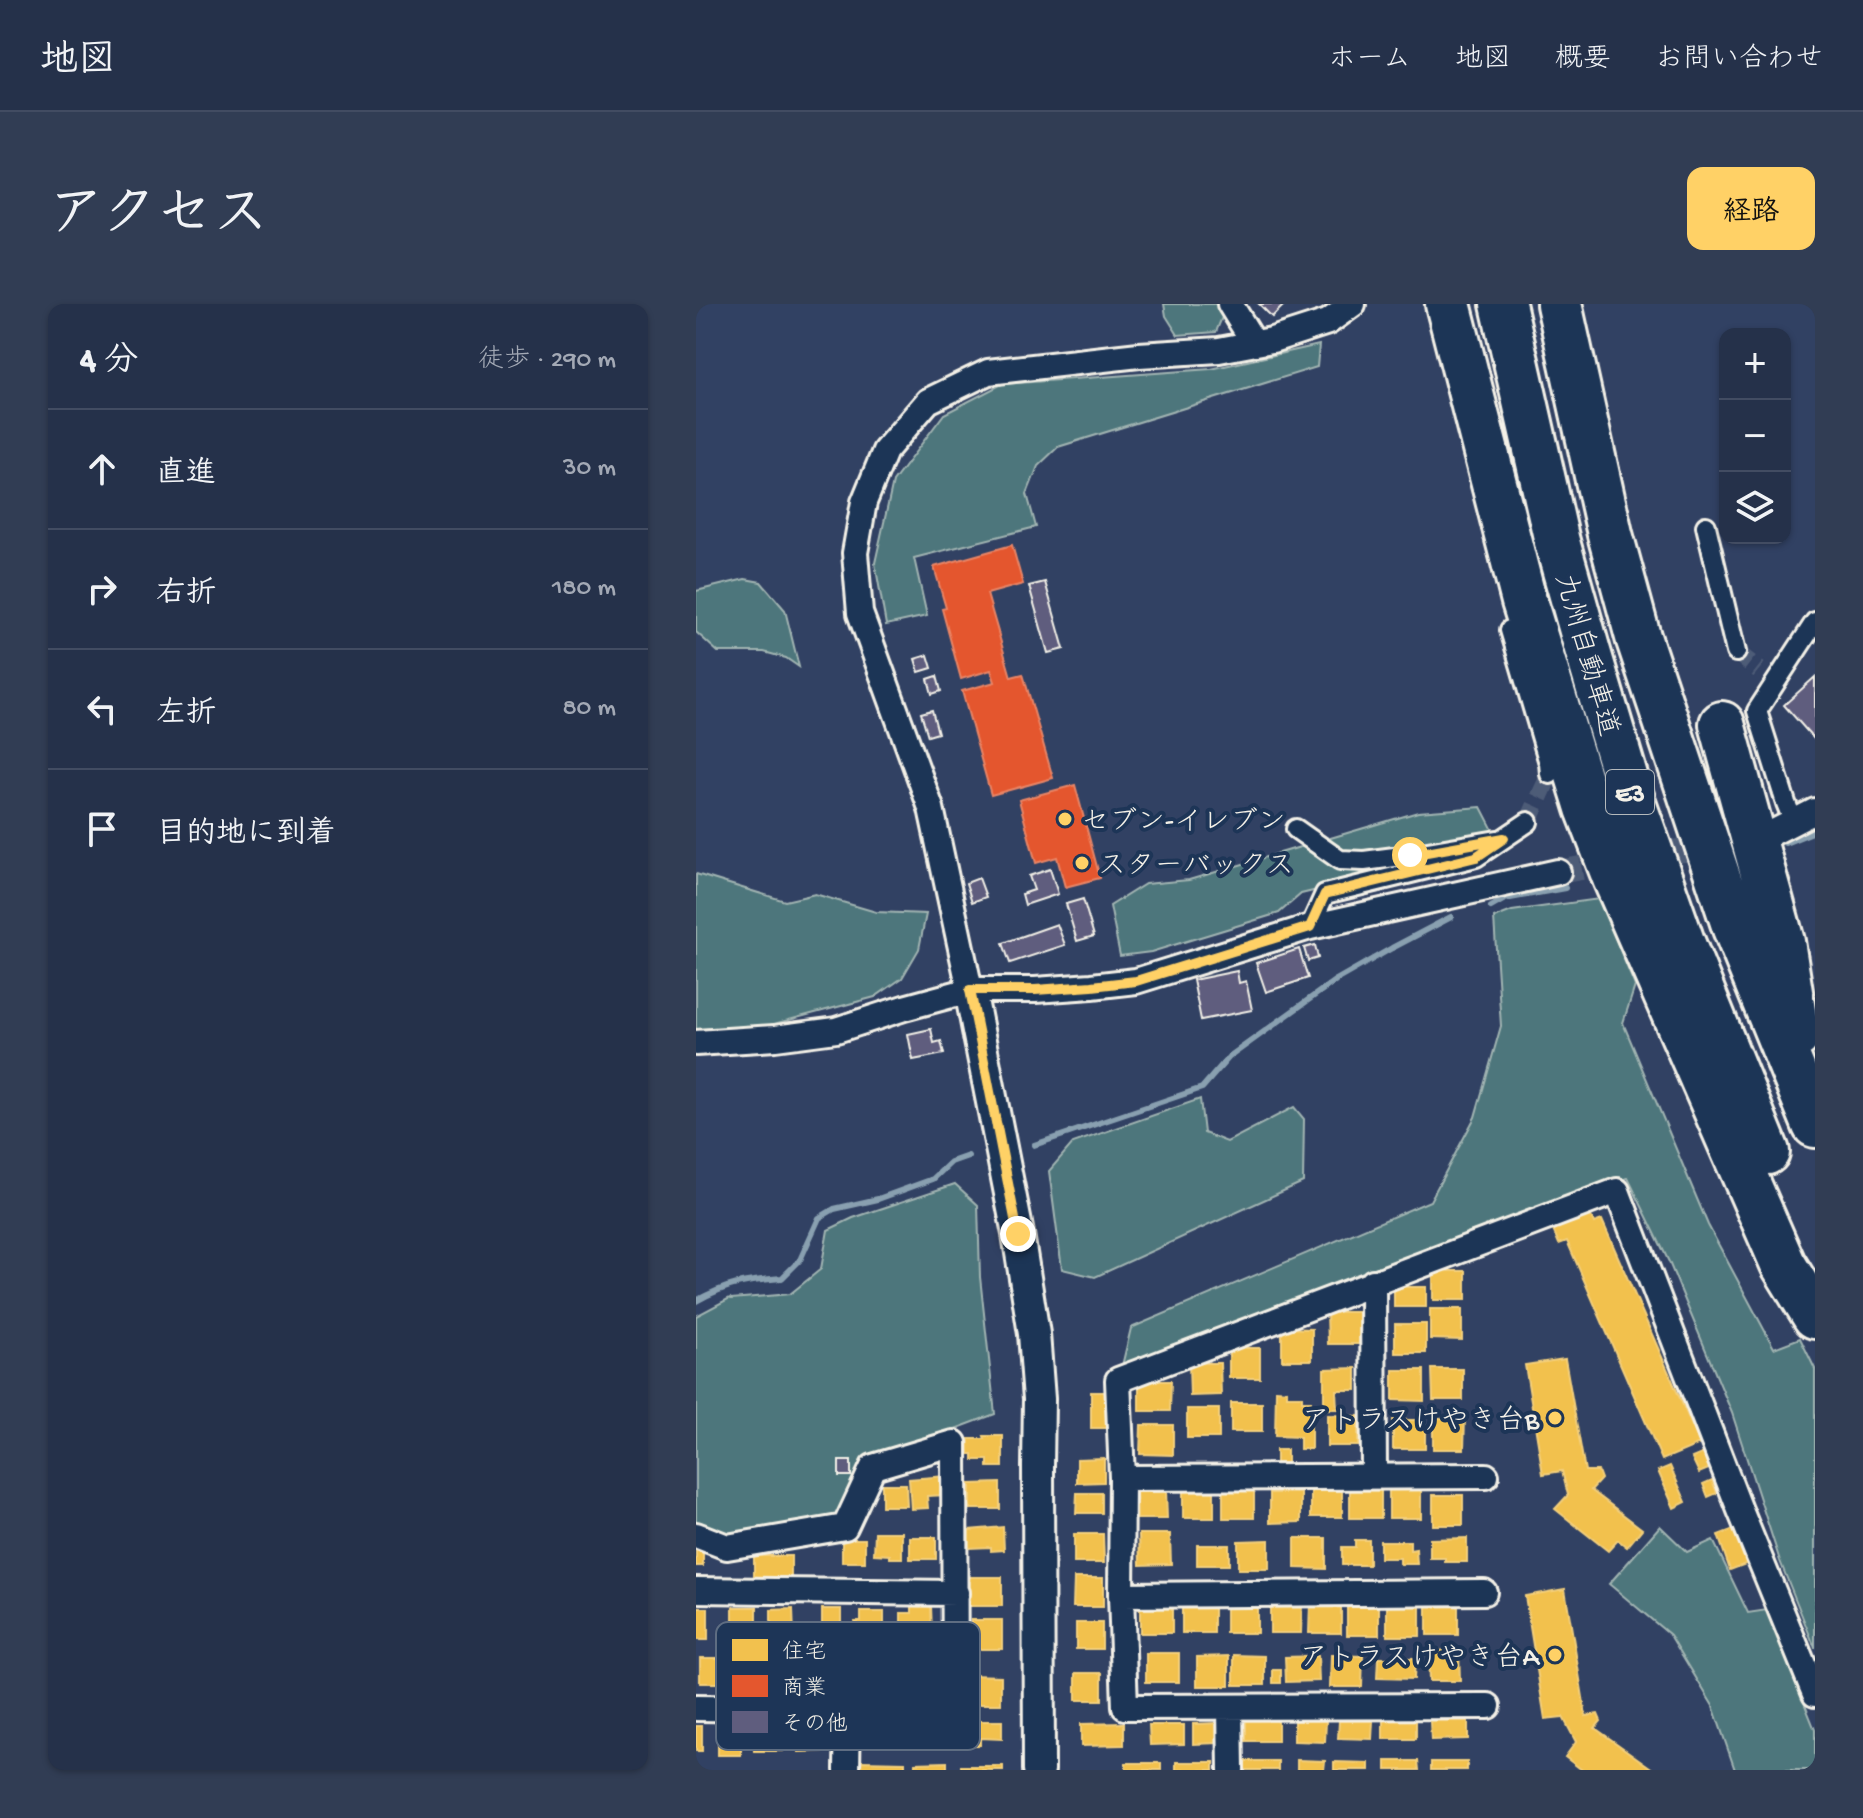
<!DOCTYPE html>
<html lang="ja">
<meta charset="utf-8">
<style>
:root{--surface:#25314a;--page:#313d54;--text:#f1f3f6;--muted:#a3a9b5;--line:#424c62;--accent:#ffd166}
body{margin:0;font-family:"Gochi Hand","Klee One",sans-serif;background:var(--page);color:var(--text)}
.controls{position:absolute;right:24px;top:24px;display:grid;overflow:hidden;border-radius:16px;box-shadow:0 2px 6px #0004}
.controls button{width:72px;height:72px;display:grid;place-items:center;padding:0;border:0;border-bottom:2px solid var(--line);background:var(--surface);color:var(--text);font:40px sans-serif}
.stop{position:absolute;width:24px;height:24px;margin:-18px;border:6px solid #ffd166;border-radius:50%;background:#fff}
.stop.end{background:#ffd166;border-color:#fff;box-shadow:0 2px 8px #0008}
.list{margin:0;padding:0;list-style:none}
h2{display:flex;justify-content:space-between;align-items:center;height:104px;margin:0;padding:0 32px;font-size:34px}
h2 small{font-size:26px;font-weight:400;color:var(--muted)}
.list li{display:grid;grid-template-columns:52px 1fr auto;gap:24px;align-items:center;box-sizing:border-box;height:120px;padding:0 32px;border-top:2px solid var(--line)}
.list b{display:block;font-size:30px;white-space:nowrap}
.list em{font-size:26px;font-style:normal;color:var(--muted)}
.icon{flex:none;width:44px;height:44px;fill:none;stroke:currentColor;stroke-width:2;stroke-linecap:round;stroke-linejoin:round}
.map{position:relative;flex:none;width:1119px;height:1466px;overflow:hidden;border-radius:16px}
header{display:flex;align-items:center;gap:48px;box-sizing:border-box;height:112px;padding:0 40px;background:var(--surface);border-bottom:2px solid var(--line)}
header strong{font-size:38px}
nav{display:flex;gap:44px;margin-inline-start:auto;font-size:28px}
.intro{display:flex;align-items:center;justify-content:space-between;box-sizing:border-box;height:192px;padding:0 48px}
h1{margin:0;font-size:56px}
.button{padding:20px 36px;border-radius:16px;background:var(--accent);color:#111;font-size:28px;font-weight:700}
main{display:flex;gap:48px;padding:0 48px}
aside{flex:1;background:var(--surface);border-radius:16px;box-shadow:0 2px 6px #0004}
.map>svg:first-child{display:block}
.green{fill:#4e767b;stroke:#a1b4b2;stroke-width:2}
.homes{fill:#f2c14e;stroke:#f3cf7c;stroke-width:2}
.shops{fill:#e4572e;stroke:#e98566;stroke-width:2}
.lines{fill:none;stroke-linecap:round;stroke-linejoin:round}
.stream{stroke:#89a0b0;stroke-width:6}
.building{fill:#5f5d7e;stroke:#f4f1e8;stroke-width:2}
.pedestrian-tunnel{stroke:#4e5b77;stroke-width:18;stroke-dasharray:18 9;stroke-linecap:butt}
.minor-tunnel{stroke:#4e5b77;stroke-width:24;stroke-dasharray:24 12;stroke-linecap:butt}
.pedestrian-casing{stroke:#f4f1e8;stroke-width:24}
.minor-casing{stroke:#f4f1e8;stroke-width:30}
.tertiary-casing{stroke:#f4f1e8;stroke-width:36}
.motorway-casing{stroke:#f4f1e8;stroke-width:50}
.pedestrian{stroke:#1d3557;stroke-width:18}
.minor{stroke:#1d3557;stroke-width:24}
.tertiary{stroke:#1d3557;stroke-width:30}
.motorway{stroke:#1d3557;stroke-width:44}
.route{stroke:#ffd166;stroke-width:10}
.poi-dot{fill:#ffd166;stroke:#1d3557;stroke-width:3}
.labels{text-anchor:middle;stroke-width:8;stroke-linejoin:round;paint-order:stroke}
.shield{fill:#1d3557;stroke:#b4b9bc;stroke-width:2}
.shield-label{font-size:26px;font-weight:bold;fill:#f4f1e8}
.street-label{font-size:28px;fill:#f4f1e8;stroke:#1d3557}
.poi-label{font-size:28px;fill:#f4f1e8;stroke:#1d3557;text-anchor:start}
.key{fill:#1d3557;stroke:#5e6d82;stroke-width:2}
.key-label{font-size:22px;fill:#f4f1e8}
</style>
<header>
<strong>地図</strong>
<nav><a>ホーム</a><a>地図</a><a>概要</a><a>お問い合わせ</a></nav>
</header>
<div class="intro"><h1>アクセス</h1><a class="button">経路</a></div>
<main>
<aside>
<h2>4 分<small>徒歩 · 290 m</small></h2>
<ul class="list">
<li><svg class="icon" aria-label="ahead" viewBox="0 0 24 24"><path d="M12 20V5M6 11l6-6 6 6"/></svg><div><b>直進</b></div><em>30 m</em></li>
<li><svg class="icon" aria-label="right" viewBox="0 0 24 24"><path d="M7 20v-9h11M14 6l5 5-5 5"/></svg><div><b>右折</b></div><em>180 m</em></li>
<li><svg class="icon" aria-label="left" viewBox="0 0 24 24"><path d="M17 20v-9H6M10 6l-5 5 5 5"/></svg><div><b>左折</b></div><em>80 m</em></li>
<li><svg class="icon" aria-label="arrive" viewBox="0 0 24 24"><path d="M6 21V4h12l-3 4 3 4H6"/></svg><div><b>目的地に到着</b></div></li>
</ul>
</aside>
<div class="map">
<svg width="1119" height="1466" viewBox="0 0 1119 1466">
<rect width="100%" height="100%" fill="#314163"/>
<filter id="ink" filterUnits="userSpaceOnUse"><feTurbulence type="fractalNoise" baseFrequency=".0125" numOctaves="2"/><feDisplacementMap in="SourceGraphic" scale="16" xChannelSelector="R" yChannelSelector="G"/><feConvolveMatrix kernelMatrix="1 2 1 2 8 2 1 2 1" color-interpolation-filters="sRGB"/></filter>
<g filter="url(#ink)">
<path class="green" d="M 468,0 L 523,0 L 529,6 L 520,28 L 482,31 L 470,12 Z
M 623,41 L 621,63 L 362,143 L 342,162 L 331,190 L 340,223 L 218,254 L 231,312 L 190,321 L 179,259 L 197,178 L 248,110 L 306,80 L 515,65 Z
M 49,275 L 65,278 L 89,306 L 103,363 L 90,354 L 68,348 L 22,348 L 0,328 L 0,287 Z
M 785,503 L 798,528 L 748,555 L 605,590 L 583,609 L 455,648 L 424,652 L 414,602 L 449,580 L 493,576 L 722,508 Z
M 0,570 L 89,597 L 119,590 L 180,608 L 230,610 L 223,645 L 206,674 L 179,693 L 59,725 L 0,725 Z
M 903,595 L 939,682 L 927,719 L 1012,921 L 1078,1044 L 1104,1034 L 1119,1065 L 1119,1344 L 1084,1257 L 1036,1109 L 973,958 L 932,874 L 907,881 L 426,1062 L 435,1024 L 734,897 L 779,813 L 805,722 L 798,614 L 816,607 Z
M 504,795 L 508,829 L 531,838 L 598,803 L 608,815 L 607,878 L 399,973 L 366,965 L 353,867 L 377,839 Z
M 259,880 L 282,901 L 284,973 L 299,1110 L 166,1160 L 141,1215 L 27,1232 L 0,1222 L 0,1012 L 34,994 L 35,995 L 94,990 L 125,965 L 132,926 L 157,914 Z
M 964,1222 L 991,1248 L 1017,1236 L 1052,1309 L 1071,1306 L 1119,1426 L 1119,1466 L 1039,1466 L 1017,1402 L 974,1331 L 913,1280 Z"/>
<path class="homes" d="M 894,910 L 898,919 L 906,916 L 1004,1140 L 966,1156 L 871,937 L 863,940 L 857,926 Z
M 737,967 L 770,967 L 770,996 L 737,996 Z
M 698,983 L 730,983 L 730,1003 L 698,1003 Z
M 734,1005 L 766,1005 L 766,1036 L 734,1035 Z
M 631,1008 L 664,1008 L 664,1040 L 632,1040 Z
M 699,1020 L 730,1020 L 730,1049 L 699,1049 Z
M 586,1024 L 616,1025 L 616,1056 L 586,1056 Z
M 533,1044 L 564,1044 L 564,1074 L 533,1074 Z
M 869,1055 L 889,1167 L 902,1167 L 905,1175 L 895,1186 L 946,1225 L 931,1243 L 922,1236 L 912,1247 L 859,1205 L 872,1191 L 866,1167 L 847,1170 L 829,1061 Z
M 493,1059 L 524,1059 L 525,1091 L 494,1092 Z
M 660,1064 L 660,1086 L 640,1086 L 641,1105 L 628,1105 L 628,1065 Z
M 736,1065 L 767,1065 L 767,1096 L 737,1096 Z
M 697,1066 L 728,1066 L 728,1097 L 697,1096 Z
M 443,1077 L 475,1077 L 474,1107 L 443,1107 Z
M 580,1086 L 591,1087 L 591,1092 L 606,1092 L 606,1097 L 615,1097 L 615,1145 L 604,1145 L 604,1133 L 579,1132 Z
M 395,1088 L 412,1088 L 412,1124 L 395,1124 Z
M 535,1099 L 566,1099 L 566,1128 L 535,1128 Z
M 491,1105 L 523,1105 L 523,1134 L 491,1134 Z
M 631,1111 L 662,1112 L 662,1142 L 631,1142 Z
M 737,1114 L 769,1114 L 768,1145 L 737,1145 Z
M 697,1116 L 729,1116 L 729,1145 L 697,1145 Z
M 445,1121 L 477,1121 L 477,1151 L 444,1150 Z
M 288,1132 L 307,1132 L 307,1163 L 292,1163 L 292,1156 L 277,1156 L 277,1150 L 273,1150 L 273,1135 L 289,1135 Z
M 580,1146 L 591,1146 L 591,1161 L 580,1161 Z
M 1008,1149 L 1015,1164 L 1003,1169 L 996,1154 Z
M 408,1154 L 408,1178 L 381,1179 L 381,1155 Z
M 974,1162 L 990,1198 L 978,1204 L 962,1167 Z
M 250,1172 L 251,1191 L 231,1192 L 232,1204 L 215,1205 L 213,1175 Z
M 1016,1176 L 1021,1189 L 1012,1193 L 1007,1180 Z
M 304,1179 L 304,1205 L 274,1205 L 274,1180 Z
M 186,1180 L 210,1180 L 211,1202 L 186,1202 Z
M 487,1183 L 518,1183 L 518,1214 L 487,1214 Z
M 654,1183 L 685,1183 L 685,1214 L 654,1214 Z
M 615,1184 L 646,1184 L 646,1213 L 615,1213 Z
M 440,1185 L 470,1185 L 471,1215 L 441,1215 Z
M 527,1185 L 558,1185 L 558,1214 L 527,1214 Z
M 693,1185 L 725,1185 L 725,1214 L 693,1214 Z
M 381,1189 L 406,1189 L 406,1209 L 380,1209 Z
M 574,1189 L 605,1189 L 605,1218 L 574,1219 Z
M 737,1191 L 767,1191 L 767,1221 L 737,1221 Z
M 307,1223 L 308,1246 L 295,1247 L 295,1243 L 273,1244 L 273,1226 Z
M 1038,1225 L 1050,1260 L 1034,1266 L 1022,1231 Z
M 179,1228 L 206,1228 L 206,1254 L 194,1254 L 194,1251 L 178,1250 Z
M 378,1230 L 407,1230 L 408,1259 L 378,1259 Z
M 443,1230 L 474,1230 L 475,1260 L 444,1261 Z
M 214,1233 L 240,1233 L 240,1255 L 214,1255 Z
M 599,1234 L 630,1234 L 630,1265 L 599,1264 Z
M 771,1234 L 771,1258 L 749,1258 L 749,1254 L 734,1254 L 734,1235 Z
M 146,1235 L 169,1235 L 169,1258 L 146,1258 Z
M 573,1236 L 573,1265 L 542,1265 L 542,1237 Z
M 659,1236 L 673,1236 L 673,1261 L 646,1261 L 646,1243 L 659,1243 Z
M 684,1237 L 714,1237 L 714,1246 L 720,1245 L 721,1260 L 704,1260 L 704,1254 L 684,1254 Z
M 501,1241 L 533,1241 L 533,1261 L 501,1261 Z
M 0,1242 L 7,1242 L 7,1262 L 0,1262 Z
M 58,1252 L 95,1252 L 95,1273 L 58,1273 Z
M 274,1273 L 306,1273 L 306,1302 L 273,1302 Z
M 378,1274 L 407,1274 L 407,1303 L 377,1303 Z
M 869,1285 L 890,1412 L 902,1410 L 905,1417 L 899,1424 L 958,1466 L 886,1466 L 869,1453 L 880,1438 L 867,1413 L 849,1415 L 829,1292 Z
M 486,1298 L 518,1298 L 518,1329 L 486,1329 Z
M 530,1298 L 561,1298 L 561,1329 L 530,1329 Z
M 444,1299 L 476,1299 L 476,1329 L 444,1329 Z
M 614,1299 L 645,1299 L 645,1329 L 613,1329 Z
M 574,1300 L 606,1300 L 605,1329 L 574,1329 Z
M 235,1301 L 236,1329 L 205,1330 L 205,1309 L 216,1309 L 216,1302 Z
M 651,1301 L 683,1301 L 683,1331 L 651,1331 Z
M 731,1301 L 762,1301 L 762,1331 L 731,1331 Z
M 691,1302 L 724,1302 L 724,1332 L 691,1332 Z
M 37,1303 L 61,1303 L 61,1337 L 37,1338 Z
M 0,1304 L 12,1304 L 12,1336 L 0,1336 Z
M 97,1305 L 98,1332 L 75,1332 L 75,1306 Z
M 126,1305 L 145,1305 L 145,1335 L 126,1335 Z
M 165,1308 L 188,1308 L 188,1336 L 159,1336 L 159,1317 L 165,1317 Z
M 275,1316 L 306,1316 L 306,1345 L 275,1345 Z
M 380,1319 L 406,1319 L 406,1345 L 380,1345 Z
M 763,1346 L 764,1377 L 733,1377 L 732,1347 Z
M 450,1349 L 483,1349 L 483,1378 L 450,1378 Z
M 538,1351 L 569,1352 L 569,1381 L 538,1381 Z
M 635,1351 L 667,1352 L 666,1383 L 634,1383 Z
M 533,1352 L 533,1382 L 501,1382 L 501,1353 Z
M 622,1352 L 623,1377 L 590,1378 L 589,1353 Z
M 4,1354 L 39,1354 L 39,1375 L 31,1375 L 31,1379 L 4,1379 Z
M 682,1354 L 719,1354 L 718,1375 L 681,1374 Z
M 577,1366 L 585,1366 L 585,1379 L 577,1379 Z
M 380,1369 L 406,1369 L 406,1396 L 380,1396 Z
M 274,1371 L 305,1372 L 305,1400 L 273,1400 Z
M 687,1415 L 720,1415 L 720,1435 L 687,1435 Z
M 264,1417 L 306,1417 L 306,1435 L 284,1434 L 284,1441 L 263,1441 Z
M 550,1417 L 582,1417 L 582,1437 L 550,1437 Z
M 598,1417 L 630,1417 L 629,1438 L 598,1437 Z
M 643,1417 L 677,1417 L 676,1435 L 642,1434 Z
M 734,1417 L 772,1417 L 772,1435 L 735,1436 Z
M 428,1419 L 428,1441 L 385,1442 L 385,1420 Z
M 523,1419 L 523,1439 L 497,1440 L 497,1420 Z
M 133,1420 L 133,1447 L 103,1448 L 102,1421 Z
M 22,1421 L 39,1421 L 39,1434 L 45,1434 L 45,1451 L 22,1451 Z
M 453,1421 L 488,1421 L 488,1440 L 454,1441 Z
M 0,1422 L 6,1422 L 6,1447 L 0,1447 Z
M 64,1423 L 87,1423 L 87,1447 L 58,1447 L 58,1434 L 64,1434 Z
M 601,1456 L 629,1457 L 628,1466 L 601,1466 Z
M 165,1457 L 209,1458 L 209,1466 L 165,1466 Z
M 549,1457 L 582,1457 L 582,1466 L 549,1466 Z
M 690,1457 L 722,1457 L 723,1466 L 690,1466 Z
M 251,1458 L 251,1466 L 219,1466 L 219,1459 Z
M 480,1458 L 518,1458 L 518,1466 L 480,1466 Z
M 638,1458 L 673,1459 L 673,1466 L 638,1466 Z
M 735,1458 L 771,1458 L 771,1466 L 735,1466 Z
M 430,1459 L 465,1459 L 465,1466 L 430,1466 Z
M 265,1462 L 307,1462 L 307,1466 L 265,1466 Z"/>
<path class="shops" d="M 316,241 L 327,280 L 291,290 L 315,373 L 327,370 L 357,474 L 295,491 L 266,387 L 299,378 L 295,366 L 265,375 L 246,305 L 250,304 L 238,263 Z
M 379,481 L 404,574 L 369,583 L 361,553 L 340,559 L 323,496 Z"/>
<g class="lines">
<path class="stream" d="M 1089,539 L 1119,527
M 795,603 L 809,595 L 869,584
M 338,841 L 506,784 L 533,753 L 640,676 L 696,644 L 755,613
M 0,997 C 33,979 49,977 86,974 L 104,956 L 123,914 L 138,905 L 182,895 L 237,875 L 255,858 L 272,852"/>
</g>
<path class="building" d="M 563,0 L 589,0 L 576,13 Z
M 349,278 L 368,345 L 352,349 L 333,282 Z
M 232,351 L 236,364 L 223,368 L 219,355 Z
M 241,372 L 245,387 L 236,390 L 232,375 Z
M 1119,373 L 1119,436 L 1088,401 Z
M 236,406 L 242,429 L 232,432 L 225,409 Z
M 354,565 L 362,590 L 329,601 L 326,590 L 338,586 L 333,572 Z
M 283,574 L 290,593 L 276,598 L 270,579 Z
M 387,595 L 398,632 L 381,637 L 370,600 Z
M 361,620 L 369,641 L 314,659 L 307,639 Z
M 619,641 L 622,654 L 612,657 L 608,644 Z
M 603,645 L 612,674 L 570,688 L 560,659 Z
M 541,667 L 543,679 L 550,677 L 556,706 L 505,716 L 497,676 Z
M 235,725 L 238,739 L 245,737 L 248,750 L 217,756 L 212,730 Z
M 143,1157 L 155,1157 L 155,1172 L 143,1172 Z"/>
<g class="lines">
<path class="pedestrian-tunnel" d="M 1040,348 L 1063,366
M 832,518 L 854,470"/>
<path class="minor-tunnel" d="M 862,568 L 1068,532"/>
<defs>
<path id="pedestrian" d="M 1010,222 L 1040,348
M 814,326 L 853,459 L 854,470
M 1098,519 L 1090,499 L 1061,407 L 1119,318
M 600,525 L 644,556 L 668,557 L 714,551 L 801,536
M 614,623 L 629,590 L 780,553 L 832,518"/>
<path id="minor" d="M 534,0 L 558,39
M 1074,530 L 1119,507
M 274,686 L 235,504 L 164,309 L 159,249 L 168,198 L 189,147 L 232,97 L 292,68 L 443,51 L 523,46 L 576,36 L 632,18 L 657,0
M 0,739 L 79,734 L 140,726 L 208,704 L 274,686 L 339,686 L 396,682 L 440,677 L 614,623 L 862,568
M 677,978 L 678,1172
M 426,1174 L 790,1172
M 0,1231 L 31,1243 L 149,1223 L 177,1163 L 258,1139 L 259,1407 L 0,1404
M 0,1286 L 260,1289
M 425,1291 L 788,1288
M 792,1402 L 429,1403 L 425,1291 L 426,1174 L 422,1076 L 921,887 L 1044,1206 L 1119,1390
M 534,1403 L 535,1466
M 151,1466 L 152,1407"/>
<path id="tertiary" d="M 274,686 L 322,930 L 338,1030 L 343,1095 L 342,1162 L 343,1466"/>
<path id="motorway" d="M 752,0 L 828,297 L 892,504 L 919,574 L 1087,960 L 1119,1012
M 807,0 L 861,238 L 892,348 L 937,499 L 986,638 L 1071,848
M 863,0 L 914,230 L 942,333 L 1039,624 L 1119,821
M 1026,420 L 1086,638 L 1101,732"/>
</defs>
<use href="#pedestrian" class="pedestrian-casing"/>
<use href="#minor" class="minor-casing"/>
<use href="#tertiary" class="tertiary-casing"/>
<use href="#motorway" class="motorway-casing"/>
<use href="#pedestrian" class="pedestrian"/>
<use href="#minor" class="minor"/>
<use href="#tertiary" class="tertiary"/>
<use href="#motorway" class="motorway"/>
</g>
</g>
<g class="lines" filter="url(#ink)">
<path class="route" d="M 322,930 L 274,686 L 339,686 L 396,682 L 440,677 L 614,623 L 629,590 L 780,553 L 808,534 L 714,551"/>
</g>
<g class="poi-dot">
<circle cx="369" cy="515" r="8"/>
<circle cx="386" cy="559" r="8"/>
<circle cx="859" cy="1114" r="8"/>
<circle cx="859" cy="1351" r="8"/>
</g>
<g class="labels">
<rect class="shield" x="910" y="466" width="48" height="44" rx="6"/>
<g class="shield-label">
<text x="934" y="497">E3</text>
</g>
<g class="street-label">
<text transform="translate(893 350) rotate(74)" y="10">九州自動車道</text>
</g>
<g class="poi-label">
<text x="385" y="525">セブン-イレブン</text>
<text x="402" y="569">スターバックス</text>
<text x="843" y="1124" text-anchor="end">アトラスけやき台B</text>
<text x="843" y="1361" text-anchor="end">アトラスけやき台A</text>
</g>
</g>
<rect x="20" y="1318" width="264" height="128" rx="12" class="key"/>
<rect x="36" y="1335" width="36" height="22" fill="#f2c14e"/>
<rect x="36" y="1371" width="36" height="22" fill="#e4572e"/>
<rect x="36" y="1407" width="36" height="22" fill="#5f5d7e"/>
<g class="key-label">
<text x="86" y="1354">住宅</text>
<text x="86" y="1390">商業</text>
<text x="86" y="1426">その他</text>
</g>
</svg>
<div class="controls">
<button>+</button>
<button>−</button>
<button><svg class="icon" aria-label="layers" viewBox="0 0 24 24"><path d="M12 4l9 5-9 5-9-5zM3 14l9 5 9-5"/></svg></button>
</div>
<div class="stop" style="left:714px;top:551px"></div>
<div class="stop end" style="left:322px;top:930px"></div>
</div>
</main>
